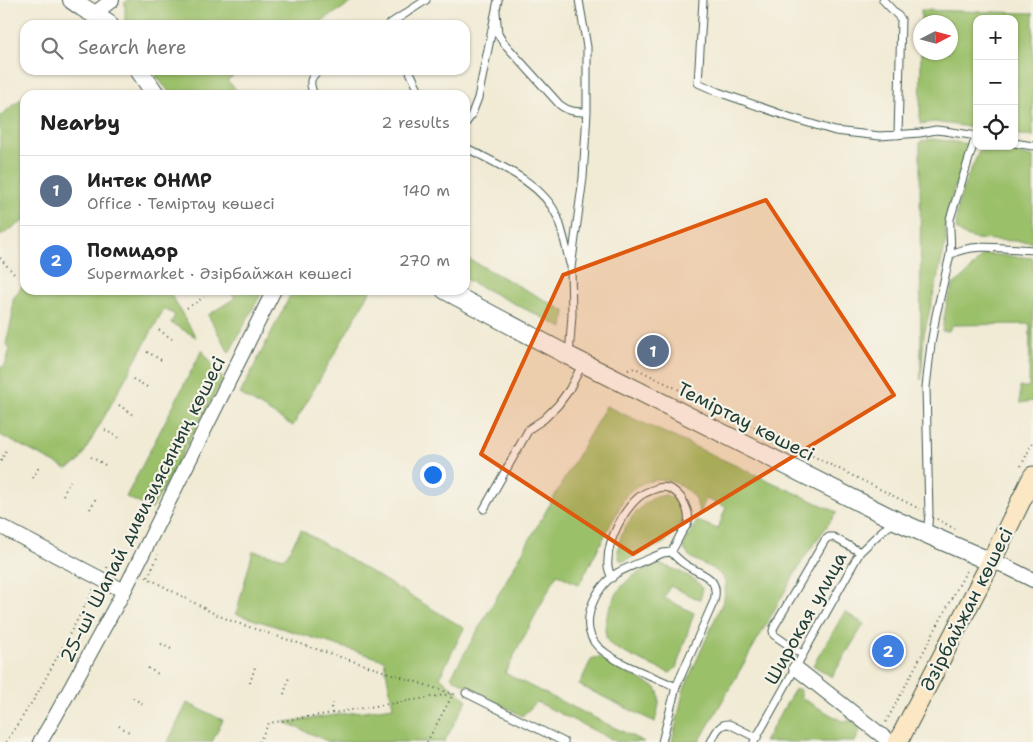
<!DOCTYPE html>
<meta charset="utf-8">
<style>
:root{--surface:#fff;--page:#f6f6f6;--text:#222;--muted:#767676;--line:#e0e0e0;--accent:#0f766e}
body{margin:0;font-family:"Shantell Sans",sans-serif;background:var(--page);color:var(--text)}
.controls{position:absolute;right:15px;top:15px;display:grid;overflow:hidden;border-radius:10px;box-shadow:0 1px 4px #0004}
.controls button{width:45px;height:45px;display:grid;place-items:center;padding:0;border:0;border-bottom:1px solid var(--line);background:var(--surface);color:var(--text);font:25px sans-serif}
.compass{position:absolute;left:913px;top:15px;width:45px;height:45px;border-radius:50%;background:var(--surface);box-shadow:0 1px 4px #0004;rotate:84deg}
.you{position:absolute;left:432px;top:474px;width:18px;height:18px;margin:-12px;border:4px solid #fff;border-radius:50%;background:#1a73e8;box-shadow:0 0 0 8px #1a73e833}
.badge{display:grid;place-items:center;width:32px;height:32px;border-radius:50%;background:var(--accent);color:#fff;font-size:16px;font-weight:700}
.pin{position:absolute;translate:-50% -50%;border:2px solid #fff;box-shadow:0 1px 5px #0006}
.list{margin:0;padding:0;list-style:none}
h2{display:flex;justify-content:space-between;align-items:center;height:65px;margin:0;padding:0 20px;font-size:21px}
h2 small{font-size:16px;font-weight:400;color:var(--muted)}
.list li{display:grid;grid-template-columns:32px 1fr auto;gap:15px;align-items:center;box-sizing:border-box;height:70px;padding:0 20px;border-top:1px solid var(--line)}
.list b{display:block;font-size:19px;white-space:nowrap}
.list p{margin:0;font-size:16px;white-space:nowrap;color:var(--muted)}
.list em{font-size:16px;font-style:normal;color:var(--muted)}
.icon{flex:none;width:28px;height:28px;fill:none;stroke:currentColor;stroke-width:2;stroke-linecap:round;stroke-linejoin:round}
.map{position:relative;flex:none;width:1033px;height:742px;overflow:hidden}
.search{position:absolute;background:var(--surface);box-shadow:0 1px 4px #0004;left:20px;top:20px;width:450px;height:55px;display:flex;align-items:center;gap:12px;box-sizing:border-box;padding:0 18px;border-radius:15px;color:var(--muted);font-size:19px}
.panel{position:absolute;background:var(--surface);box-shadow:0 1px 4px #0004;left:20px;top:90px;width:450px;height:205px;border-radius:15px}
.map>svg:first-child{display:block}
.green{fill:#9bc06a;stroke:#5d7e4f}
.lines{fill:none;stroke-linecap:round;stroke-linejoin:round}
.service-casing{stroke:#3e574c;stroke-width:9}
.minor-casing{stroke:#3e574c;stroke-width:16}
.tertiary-casing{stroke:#3e574c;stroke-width:20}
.secondary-casing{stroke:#3e574c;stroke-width:21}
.path{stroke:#3e574c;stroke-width:2;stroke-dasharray:1 4;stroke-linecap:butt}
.service{stroke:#fff;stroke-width:7}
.minor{stroke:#fff;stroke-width:14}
.tertiary{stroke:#fff;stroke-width:18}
.secondary{stroke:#fbe7c3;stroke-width:19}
.marked{fill:#de580e;fill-opacity:0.2;stroke:#de580e;stroke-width:4;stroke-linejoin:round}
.labels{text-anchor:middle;stroke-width:4.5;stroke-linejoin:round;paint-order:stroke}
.street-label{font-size:19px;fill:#1f3d34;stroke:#f7f3e8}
</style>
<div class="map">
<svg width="1033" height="742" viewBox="0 0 1033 742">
<rect width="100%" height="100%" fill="#f7f3e8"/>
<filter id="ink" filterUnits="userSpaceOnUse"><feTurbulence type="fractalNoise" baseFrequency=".02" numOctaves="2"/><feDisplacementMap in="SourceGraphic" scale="10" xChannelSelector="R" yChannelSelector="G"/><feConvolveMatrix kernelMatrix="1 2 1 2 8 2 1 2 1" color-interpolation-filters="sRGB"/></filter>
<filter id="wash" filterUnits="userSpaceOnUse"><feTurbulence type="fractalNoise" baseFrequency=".0096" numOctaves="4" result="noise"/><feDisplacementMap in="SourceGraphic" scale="20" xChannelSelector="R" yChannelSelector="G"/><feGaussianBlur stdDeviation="1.12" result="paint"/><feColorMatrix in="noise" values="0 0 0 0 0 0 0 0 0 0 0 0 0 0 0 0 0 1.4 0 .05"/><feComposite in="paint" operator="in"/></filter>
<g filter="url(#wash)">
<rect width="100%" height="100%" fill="#f1ebd5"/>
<path class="green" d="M 127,0 L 356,0 L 315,25 L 125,25 L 125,2 Z
M 921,10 L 1033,13 L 1033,137 L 1014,134 L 1014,19 L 977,19 L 977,128 L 934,122 L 920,124 L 921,53 L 950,52 L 950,22 L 921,22 Z
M 152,70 L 243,70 L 227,80 L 241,95 L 172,95 L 160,81 Z
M 22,98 L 25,104 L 25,220 L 0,236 L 0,116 Z
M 932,139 L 969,144 L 947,211 L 945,226 L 946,242 L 924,334 L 921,380 L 920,142 Z
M 981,147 L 1033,157 L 1033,242 L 975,239 L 963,235 L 957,230 C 952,205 971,171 981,147 Z
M 986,254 L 1033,258 L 1033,401 L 1020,403 L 1020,387 L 1029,387 L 1030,324 L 952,325 L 949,331 L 942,331 L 947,302 L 954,284 L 966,275 L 981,257 Z
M 465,257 L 565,311 L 563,328 L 465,279 Z
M 25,281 L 25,290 L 168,290 L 196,337 L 171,323 L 175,315 L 164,309 L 79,462 L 67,469 L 0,435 L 0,368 L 5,365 L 10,349 L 6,344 L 12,318 L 13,299 Z
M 230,290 L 263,290 L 229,353 L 208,315 L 235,298 Z
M 293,290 L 371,290 L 293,426 L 240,394 Z
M 202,350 L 223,379 L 152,509 L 126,497 Z
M 606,406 L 837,512 L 804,558 L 699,742 L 672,742 L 684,689 L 724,599 L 726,583 C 724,580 721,576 719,573 C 707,563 690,563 683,547 L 697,521 L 718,529 L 726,507 L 706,499 L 700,514 C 698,509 697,503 695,499 C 682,480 658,475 639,485 C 634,487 630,491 626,495 L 579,585 L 557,574 L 505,673 L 526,684 L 644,742 L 617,742 L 537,702 L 522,716 L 451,677 Z
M 666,495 L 673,499 L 680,505 L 684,512 L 683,521 L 676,531 L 664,543 L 624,561 L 620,560 C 611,540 636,506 654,498 C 657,496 662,496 666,495 Z
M 301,530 L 464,628 L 440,677 L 467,700 L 444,742 L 329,742 L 285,722 L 393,707 L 384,660 L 236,614 L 253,551 L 285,558 Z
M 658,564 C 668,566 698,578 702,588 C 703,592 701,596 700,600 L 670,586 L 664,598 L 694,613 L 676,668 L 670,673 C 659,669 617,651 610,644 C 597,629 613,595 625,583 C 634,574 646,568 658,564 Z
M 845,612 L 864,624 L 832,677 L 813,665 Z
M 599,657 L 656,688 C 663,698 657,711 655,722 L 579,685 L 590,662 L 593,658 Z
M 795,689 L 799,689 L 801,693 L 801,698 L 842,721 L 853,721 L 859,726 L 860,731 L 855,742 L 764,742 Z
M 187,703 L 223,720 L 212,742 L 168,742 Z"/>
</g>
<g filter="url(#ink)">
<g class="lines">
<defs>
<path id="service" d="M 703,0 L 698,83 L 718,92 L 789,117 L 835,131 L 880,136 L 920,133 L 936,130 L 945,131 L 977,136
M 883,0 L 901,19 L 898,135
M 496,12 L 498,34 L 503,42 L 560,105 C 569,112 577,112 587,112
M 388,25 L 426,0
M 409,70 L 421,95
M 314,95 C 309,83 309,77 320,70
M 465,124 L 471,116 L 478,98 L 498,0
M 1014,143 L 1033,146
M 465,147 C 496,164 542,182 557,216 C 563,231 566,248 570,264
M 950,255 C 971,242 1009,249 1033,250
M 569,356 L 572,315 L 571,268 L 583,178 L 587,112 L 587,47 L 579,0
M 484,509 L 529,429 L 544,419 L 558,405 L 569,390 L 583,363
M 927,534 L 929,514 L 926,387 L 931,344 L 936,315 L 950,255 C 952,243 949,231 950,219 L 976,136
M 612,578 C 609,572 607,566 608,560 C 608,539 624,509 640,496 C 645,492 652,490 658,488 C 668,485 678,492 683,501 C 686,507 690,514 688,522 C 687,526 684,529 682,532 C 678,539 675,546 671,552
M 803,655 L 774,635 L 773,631 L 774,627 L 825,540 L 829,537 L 833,537 L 860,552
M 466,693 L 564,742
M 662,742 L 676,687 L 714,601 C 721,575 699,575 683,563 C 679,560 675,556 671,552 L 663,553 C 649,559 630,566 617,573 C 592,589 575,631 603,651 C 625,668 652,675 676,687
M 711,742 C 715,734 719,723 729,724 L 757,738
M 754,742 L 860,552 L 883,530 L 896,522"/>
<path id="minor" d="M 94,14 L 112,0
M 0,526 L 124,591
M 991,562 L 1003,565 L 1033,580
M 796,668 L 890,742
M 40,742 L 56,715 L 124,591 L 274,290"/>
<path id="tertiary" d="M 72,0 L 82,7 L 107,22 L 109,25
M 139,70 L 156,95
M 445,290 L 569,356 L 897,521 L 991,562"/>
<path id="secondary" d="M 898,742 L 991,562 L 1033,476"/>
</defs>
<use href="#service" class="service-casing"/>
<use href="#minor" class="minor-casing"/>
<use href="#tertiary" class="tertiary-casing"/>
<use href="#secondary" class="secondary-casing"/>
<path class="path" d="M 25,242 L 25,243
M 0,258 L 16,276
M 187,308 L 204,297
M 159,330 L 172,339
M 147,352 L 161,360
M 628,370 L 635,368 L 920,509
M 133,379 L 147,387
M 119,405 L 133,415
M 105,430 L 121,439
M 91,457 L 107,466
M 1,461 L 7,448
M 1021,466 L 1033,442
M 33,478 L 40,465
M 63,495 L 70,481
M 90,509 L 97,496
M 937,519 L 955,529
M 107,568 L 108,565 L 121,563 L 123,563
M 146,577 L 215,614 L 234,622 L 453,694 L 457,694
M 148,577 L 158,556 L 158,554
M 161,644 L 173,650
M 148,668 L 160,675
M 250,683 L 255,667
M 284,694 L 289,677
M 133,698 L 145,705
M 332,713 L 331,708 L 333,703
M 886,722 L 968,568
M 119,726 L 131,733
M 6,742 L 36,696 L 94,589
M 259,742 L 269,723 L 352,710 L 355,710 L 357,709 L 451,694
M 427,742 L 453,694"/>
<use href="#service" class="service"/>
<use href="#minor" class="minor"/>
<use href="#tertiary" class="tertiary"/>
<use href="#secondary" class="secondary"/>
</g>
</g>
<path class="marked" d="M 766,200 L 894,395 L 633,554 L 481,454 L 563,275 Z"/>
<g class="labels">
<g class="street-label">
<text transform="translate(746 421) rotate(27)" y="7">Теміртау көшесі</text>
<text transform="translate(142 509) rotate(-63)" y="7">25-ші Шапай дивизиясының көшесі</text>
<text transform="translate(966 609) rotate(-63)" y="7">Әзірбайжан көшесі</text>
<text transform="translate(805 618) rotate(-61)" y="7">Широкая улица</text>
</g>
</g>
</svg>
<div class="controls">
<button>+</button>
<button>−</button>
<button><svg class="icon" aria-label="locate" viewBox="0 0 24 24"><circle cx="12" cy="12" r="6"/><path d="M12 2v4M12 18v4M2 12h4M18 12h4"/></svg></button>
</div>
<svg class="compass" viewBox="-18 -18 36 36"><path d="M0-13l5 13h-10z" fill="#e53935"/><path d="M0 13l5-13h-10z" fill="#767676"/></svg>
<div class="you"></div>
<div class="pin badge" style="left:653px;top:351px;background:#5c6f8a">1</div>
<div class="pin badge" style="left:888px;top:651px;background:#3f7fe0">2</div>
<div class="search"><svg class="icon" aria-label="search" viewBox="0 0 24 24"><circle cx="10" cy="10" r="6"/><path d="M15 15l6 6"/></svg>Search here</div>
<section class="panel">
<h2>Nearby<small>2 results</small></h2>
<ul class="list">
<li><span class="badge" style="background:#5c6f8a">1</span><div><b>Интек ОНМР</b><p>Office · Теміртау көшесі</p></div><em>140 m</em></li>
<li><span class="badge" style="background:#3f7fe0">2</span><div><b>Помидор</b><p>Supermarket · Әзірбайжан көшесі</p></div><em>270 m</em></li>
</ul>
</section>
</div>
